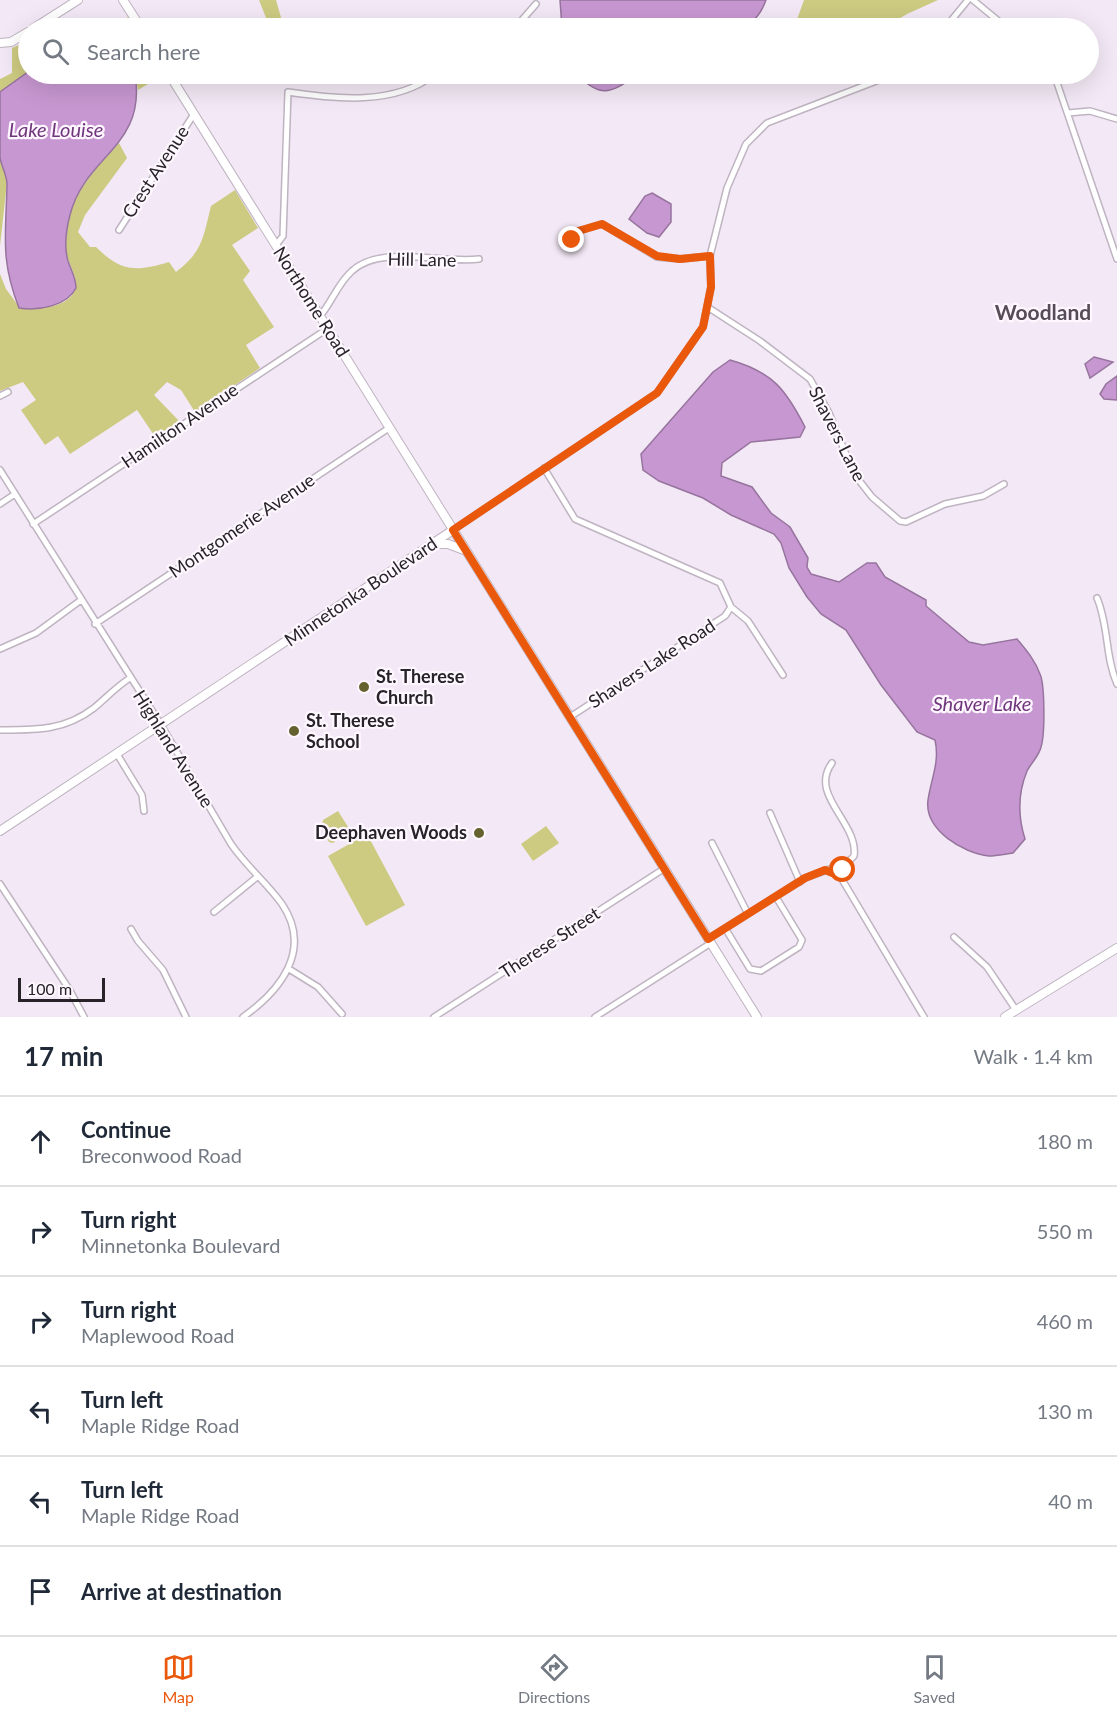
<!DOCTYPE html>
<meta charset="utf-8">
<style>
:root{--surface:#fff;--page:#f6f6f7;--text:#1f2937;--muted:#747a83;--line:#e0e1e3;--accent:#ea580c}
body{margin:0;font-family:Lato,sans-serif;background:var(--page);color:var(--text)}
.scale{position:absolute;left:18px;bottom:15px;width:87px;box-sizing:border-box;padding-left:6px;border:3px solid #272328;border-top:0;font-size:16px;line-height:21px;white-space:nowrap;color:#272328;-webkit-text-stroke:4px #fef7ff;paint-order:stroke}
.stop{position:absolute;width:18px;height:18px;margin:-14px;border:4px solid #ea580c;border-radius:50%;background:#fff}
.stop.end{background:#ea580c;border-color:#fff;box-shadow:0 2px 6px #0008}
.list{margin:0;padding:0;list-style:none}
h2{display:flex;justify-content:space-between;align-items:center;height:78px;margin:0;padding:0 24px;font-size:26px}
h2 small{font-size:20px;font-weight:400;color:var(--muted)}
.list li{display:grid;grid-template-columns:39px 1fr auto;gap:18px;align-items:center;box-sizing:border-box;height:90px;padding:0 24px;border-top:2px solid var(--line)}
.list b{display:block;font-size:22px;white-space:nowrap}
.list p{margin:0;font-size:20px;white-space:nowrap;color:var(--muted)}
.list em{font-size:20px;font-style:normal;color:var(--muted)}
.icon{flex:none;width:33px;height:33px;fill:none;stroke:currentColor;stroke-width:2;stroke-linecap:round;stroke-linejoin:round}
.map{position:relative;flex:none;width:1117px;height:1017px;overflow:hidden}
.search{position:absolute;background:var(--surface);box-shadow:0 6px 24px #0002;left:18px;right:18px;top:18px;height:66px;display:flex;align-items:center;gap:15px;box-sizing:border-box;padding:0 21px;border-radius:33px;color:var(--muted);font-size:22px}
.sheet{height:618px;background:var(--surface)}
nav{display:flex;justify-content:space-around;align-items:center;box-sizing:border-box;height:84px;border-top:2px solid var(--line);background:var(--surface);font-size:16px;color:var(--muted)}
nav a{display:grid;justify-items:center;gap:3px}
nav .on{color:var(--accent)}
.map>svg:first-child{display:block}
.green{fill:#cdca82}
.water{fill:#c797d1;stroke:#97749e;stroke-width:1.5}
.lines{fill:none;stroke-linecap:round;stroke-linejoin:round}
.street-casing{stroke:#bfb4c1;stroke-width:8}
.secondary-casing{stroke:#bfb4c1;stroke-width:10}
.primary-casing{stroke:#bfb4c1;stroke-width:10}
.street{stroke:#fff;stroke-width:5}
.secondary{stroke:#fff;stroke-width:8}
.primary{stroke:#fff;stroke-width:8}
.route{stroke:#ea580c;stroke-width:8}
.poi-dot{fill:#65622f;stroke:#fef7ff;stroke-width:2}
.labels{text-anchor:middle;stroke-width:4.5;stroke-linejoin:round;paint-order:stroke}
.street-label{font-size:18px;fill:#272328;stroke:#fef7ff}
.poi-label{font-size:18px;font-weight:bold;fill:#272328;stroke:#fef7ff;text-anchor:start}
.water-label{font-size:20px;font-style:italic;fill:#70367c;stroke:#fef7ff}
.quarter-label{font-size:21px;font-weight:bold;fill:#554c57;stroke:#fef7ff}
</style>
<div class="map">
<svg width="1117" height="1017" viewBox="0 0 1117 1017">
<rect width="100%" height="100%" fill="#f3e8f5"/>
<path class="green" d="M 259,0 L 276,0 L 284,28 L 270,28 Z
M 804,0 L 938,0 L 907,14 L 884,28 L 794,28 Z
M 128,17 L 135,28 L 110,28 Z
M 28,41 L 28,72 L 0,92 L 0,79 L 12,73 L 12,48 Z
M 135,74 L 162,74 L 163,75 L 138,90 Z
M 119,143 L 127,158 L 85,215 L 78,232 L 90,247 L 96,247 C 121,272 136,272 169,262 L 176,272 C 203,251 203,238 211,206 L 235,190 L 258,228 L 232,245 L 250,271 L 243,280 L 274,327 L 246,345 L 260,368 L 195,412 L 181,390 L 167,382 L 154,395 L 180,422 L 156,438 L 137,410 L 70,454 L 58,436 L 45,445 L 21,410 L 36,400 L 23,382 L 0,391 L 0,274 L 6,289 L 20,308 C 34,310 63,308 72,295 C 83,281 66,263 65,247 C 64,203 91,173 119,143 Z
M 0,155 L 7,182 L 0,246 Z
M 338,811 L 350,830 L 333,843 L 329,842 L 322,829 L 323,820 Z
M 546,826 L 559,843 L 533,861 L 521,844 Z
M 367,834 L 405,905 L 366,926 L 328,856 Z"/>
<path class="water" d="M 560,0 L 766,0 C 759,19 751,25 732,28 L 562,28 Z
M 28,72 L 135,74 C 147,147 85,155 70,215 C 66,230 64,247 68,261 C 71,270 76,278 76,288 C 67,306 39,311 19,308 C 0,259 6,236 7,184 C 7,175 1,166 0,157 C 0,136 0,114 0,92 Z
M 577,74 L 639,74 C 613,91 602,101 577,74 Z
M 652,193 L 671,204 L 671,222 L 659,237 L 647,233 L 629,219 L 645,196 Z
M 1094,357 L 1113,362 L 1090,378 L 1085,364 Z
M 730,360 C 773,372 786,390 805,427 L 800,437 L 751,442 L 722,463 L 721,476 L 752,487 L 771,513 L 790,527 L 808,558 L 807,567 L 811,574 L 839,582 L 867,563 L 876,563 L 885,577 L 926,600 L 926,606 L 969,642 L 983,645 L 1017,639 C 1026,650 1035,660 1040,674 C 1045,685 1045,735 1041,747 C 1039,756 1031,763 1027,771 C 1018,793 1018,817 1025,839 L 1013,853 C 1005,854 997,856 989,856 C 963,853 924,830 928,800 C 931,779 940,762 935,740 L 917,732 L 881,685 L 846,630 L 821,614 L 807,597 L 789,568 L 781,543 L 774,534 L 731,515 L 703,498 L 659,481 L 643,470 L 641,454 L 713,372 Z
M 1117,376 L 1117,400 L 1104,399 L 1100,394 L 1106,384 Z"/>
<g class="lines">
<defs>
<path id="street" d="M 973,0 L 1007,28
M 515,28 L 536,4
M 945,28 L 968,0
M 1054,74 L 1117,259
M 1068,113 L 1090,111 L 1117,119
M 119,230 L 194,114
M 572,240 L 575,232 L 602,224 L 657,257 L 680,259 L 710,256
M 276,245 L 283,236 L 288,92 C 335,99 395,106 435,74
M 709,308 L 760,341 L 810,379 L 829,413 L 854,474 L 872,497 L 900,521 L 906,522 L 945,504 L 983,496 L 1004,484
M 320,316 C 332,302 338,283 352,271 C 381,244 442,264 479,259
M 0,396 L 8,392
M 544,468 L 575,519 L 720,583 L 731,607 L 748,621 L 783,675
M 0,470 L 161,725 L 231,844 C 246,866 267,883 282,904 C 313,950 280,991 243,1017
M 0,504 L 15,494
M 33,524 L 327,329
M 453,530 L 657,393 L 703,327 L 711,287 L 710,256 L 727,188 L 746,144 L 767,123 L 879,80 L 889,74
M 1097,598 C 1109,626 1105,657 1117,684
M 95,624 L 389,428
M 0,649 L 36,633 L 81,600
M 570,717 L 725,616 L 731,607
M 0,730 C 35,730 64,731 94,708 C 106,698 116,687 130,678
M 117,754 L 142,795 L 144,811
M 770,813 L 800,882
M 712,843 L 748,914
M 827,870 L 840,876 L 924,1017
M 0,884 L 69,989 L 84,1017
M 214,912 L 257,877
M 725,928 L 750,969 L 761,971 L 799,947 L 802,940 L 776,897
M 131,929 L 138,941 L 163,970 L 186,1017
M 954,937 L 987,967 L 1016,1010
M 708,939 L 805,878 L 847,863 L 854,856 C 859,823 808,795 832,763
M 289,969 L 318,987 L 342,1014
M 434,1017 L 665,868
M 595,1017 L 711,943"/>
<path id="secondary" d="M 123,0 L 141,28
M 34,28 L 78,0
M 0,43 L 11,42 L 28,32
M 169,74 L 757,1017
M 433,544 L 448,544 L 464,550
M 0,831 L 453,530"/>
<path id="primary" d="M 1005,1017 L 1117,948"/>
</defs>
<use href="#street" class="street-casing"/>
<use href="#secondary" class="secondary-casing"/>
<use href="#primary" class="primary-casing"/>
<use href="#street" class="street"/>
<use href="#secondary" class="secondary"/>
<use href="#primary" class="primary"/>
</g>
<g class="lines">
<path class="route" d="M 572,240 L 575,232 L 602,224 L 657,256 L 680,259 L 710,256 L 711,287 L 703,327 L 657,393 L 453,530 L 708,939 L 805,878 L 825,870 L 840,876 L 843,870"/>
</g>
<g class="poi-dot">
<circle cx="364" cy="687" r="6"/>
<circle cx="294" cy="731" r="6"/>
<circle cx="479" cy="833" r="6"/>
</g>
<g class="labels">
<g class="street-label">
<text transform="translate(156 172) rotate(-57)" y="6">Crest Avenue</text>
<text transform="translate(422 260) rotate(1)" y="6">Hill Lane</text>
<text transform="translate(311 302) rotate(58)" y="6">Northome Road</text>
<text transform="translate(180 426) rotate(-34)" y="6">Hamilton Avenue</text>
<text transform="translate(837 434) rotate(63)" y="6">Shavers Lane</text>
<text transform="translate(242 526) rotate(-34)" y="6">Montgomerie Avenue</text>
<text transform="translate(361 592) rotate(-34)" y="6">Minnetonka Boulevard</text>
<text transform="translate(652 664) rotate(-33)" y="6">Shavers Lake Road</text>
<text transform="translate(173 749) rotate(58)" y="6">Highland Avenue</text>
<text transform="translate(550 943) rotate(-33)" y="6">Therese Street</text>
</g>
<g class="poi-label">
<text x="376" y="683">St. Therese<tspan x="376" dy="21">Church</tspan></text>
<text x="306" y="727">St. Therese<tspan x="306" dy="21">School</tspan></text>
<text x="467" y="839" text-anchor="end">Deephaven Woods</text>
</g>
<g class="water-label">
<text x="56" y="137">Lake Louise</text>
<text x="982" y="711">Shaver Lake</text>
</g>
<g class="quarter-label">
<text x="1043" y="320">Woodland</text>
</g>
</g>
</svg>
<div class="scale">100 m</div>
<div class="stop" style="left:843px;top:870px"></div>
<div class="stop end" style="left:572px;top:240px"></div>
<div class="search"><svg class="icon" aria-label="search" viewBox="0 0 24 24"><circle cx="10" cy="10" r="6"/><path d="M15 15l6 6"/></svg>Search here</div>
</div>
<section class="sheet">
<h2>17 min<small>Walk · 1.4 km</small></h2>
<ul class="list">
<li><svg class="icon" aria-label="ahead" viewBox="0 0 24 24"><path d="M12 20V5M6 11l6-6 6 6"/></svg><div><b>Continue</b><p>Breconwood Road</p></div><em>180 m</em></li>
<li><svg class="icon" aria-label="right" viewBox="0 0 24 24"><path d="M7 20v-9h11M14 6l5 5-5 5"/></svg><div><b>Turn right</b><p>Minnetonka Boulevard</p></div><em>550 m</em></li>
<li><svg class="icon" aria-label="right" viewBox="0 0 24 24"><path d="M7 20v-9h11M14 6l5 5-5 5"/></svg><div><b>Turn right</b><p>Maplewood Road</p></div><em>460 m</em></li>
<li><svg class="icon" aria-label="left" viewBox="0 0 24 24"><path d="M17 20v-9H6M10 6l-5 5 5 5"/></svg><div><b>Turn left</b><p>Maple Ridge Road</p></div><em>130 m</em></li>
<li><svg class="icon" aria-label="left" viewBox="0 0 24 24"><path d="M17 20v-9H6M10 6l-5 5 5 5"/></svg><div><b>Turn left</b><p>Maple Ridge Road</p></div><em>40 m</em></li>
<li><svg class="icon" aria-label="arrive" viewBox="0 0 24 24"><path d="M6 21V4h12l-3 4 3 4H6"/></svg><div><b>Arrive at destination</b></div></li>
</ul>
</section>
<nav>
<a class="on"><svg class="icon" aria-label="map" viewBox="0 0 24 24"><path d="M3 6l6-2 6 2 6-2v14l-6 2-6-2-6 2zM9 4v14M15 6v14"/></svg>Map</a>
<a><svg class="icon" aria-label="directions" viewBox="0 0 24 24"><path d="M12 3l9 9-9 9-9-9zM9 14v-3h6M13 9l2 2-2 2"/></svg>Directions</a>
<a><svg class="icon" aria-label="saved" viewBox="0 0 24 24"><path d="M7 4h10v16l-5-4-5 4z"/></svg>Saved</a>
</nav>
